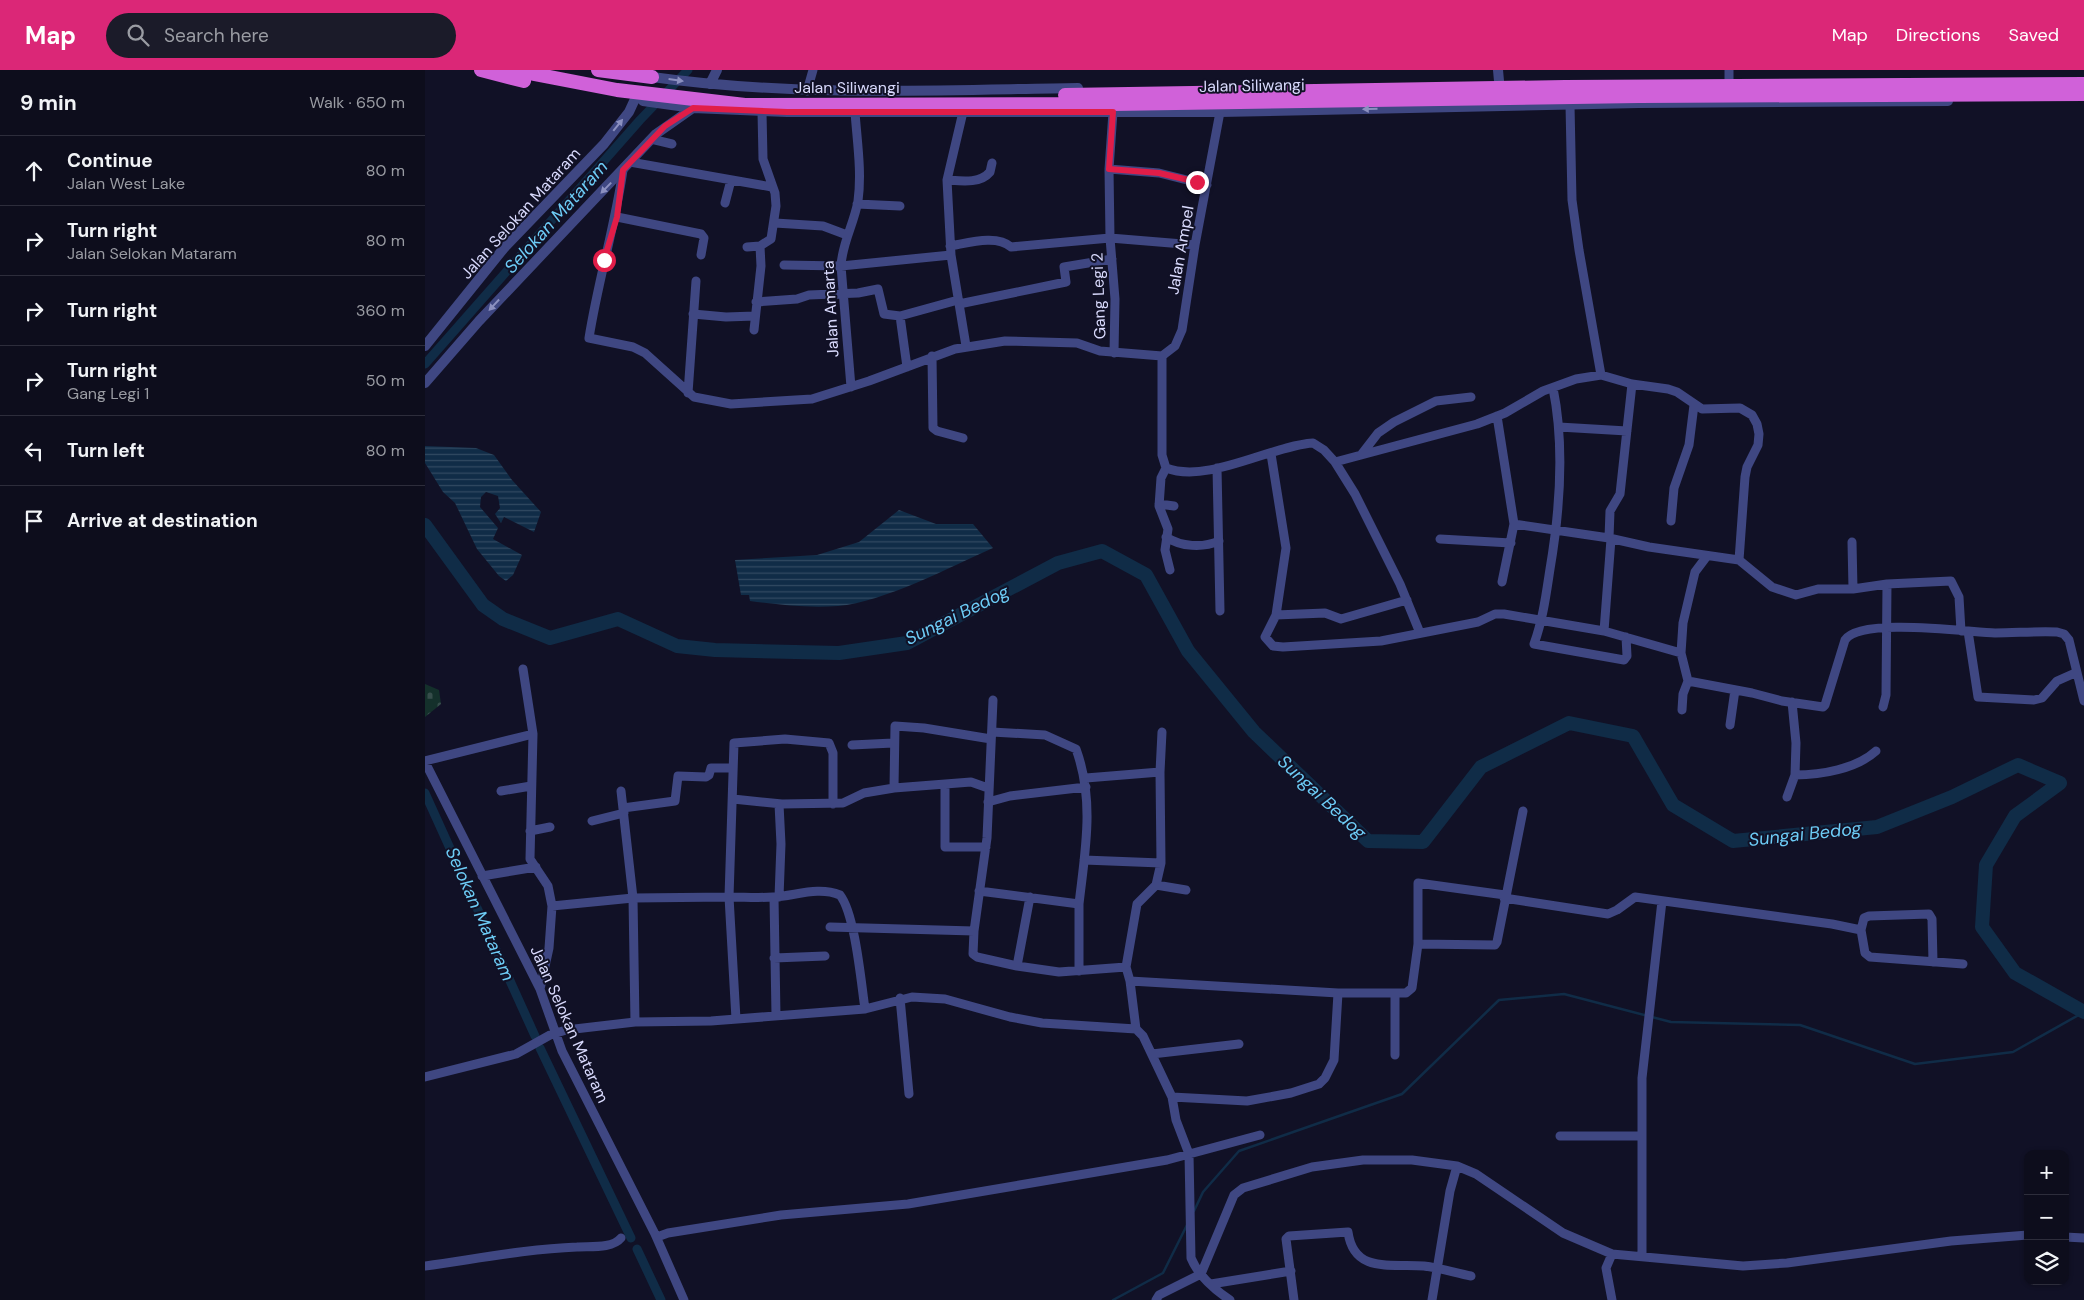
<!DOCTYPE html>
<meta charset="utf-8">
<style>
:root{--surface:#0d0d1c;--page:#1b1b29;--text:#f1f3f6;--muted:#9a9ca3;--line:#2d2d3b;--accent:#db2777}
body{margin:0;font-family:"DM Sans",sans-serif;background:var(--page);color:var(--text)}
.controls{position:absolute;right:15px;bottom:15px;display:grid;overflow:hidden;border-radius:10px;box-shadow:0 1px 4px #0004}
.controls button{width:45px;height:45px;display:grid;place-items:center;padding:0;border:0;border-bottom:1px solid var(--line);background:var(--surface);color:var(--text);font:25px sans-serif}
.stop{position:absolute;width:15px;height:15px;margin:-11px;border:4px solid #e11d48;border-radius:50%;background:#fff}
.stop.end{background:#e11d48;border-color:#fff;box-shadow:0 1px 5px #0008}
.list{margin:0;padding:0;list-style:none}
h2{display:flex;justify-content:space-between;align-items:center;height:65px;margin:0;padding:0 20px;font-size:21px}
h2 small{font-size:16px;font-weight:400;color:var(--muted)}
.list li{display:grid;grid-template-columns:32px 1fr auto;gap:15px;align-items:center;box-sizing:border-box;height:70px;padding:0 20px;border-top:1px solid var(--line)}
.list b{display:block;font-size:19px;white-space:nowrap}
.list p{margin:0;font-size:16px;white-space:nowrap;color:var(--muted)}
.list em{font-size:16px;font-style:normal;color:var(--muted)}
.icon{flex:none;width:28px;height:28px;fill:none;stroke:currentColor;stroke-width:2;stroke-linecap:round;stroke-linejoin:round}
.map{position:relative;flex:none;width:1659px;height:1230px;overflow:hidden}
header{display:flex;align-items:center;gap:30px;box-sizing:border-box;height:70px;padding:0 25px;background:var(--accent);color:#fff}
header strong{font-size:24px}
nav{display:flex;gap:28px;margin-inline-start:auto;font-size:18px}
.search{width:350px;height:45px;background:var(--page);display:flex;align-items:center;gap:12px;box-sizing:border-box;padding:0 18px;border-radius:28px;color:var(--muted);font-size:19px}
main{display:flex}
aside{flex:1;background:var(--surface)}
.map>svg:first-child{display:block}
.cemetery{fill:url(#cemetery-stones)}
.water{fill:url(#water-rules)}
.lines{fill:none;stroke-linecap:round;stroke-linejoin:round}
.stream{stroke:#102c47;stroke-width:2.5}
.canal{stroke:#102c47;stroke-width:9}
.river{stroke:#102c47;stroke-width:14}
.minor{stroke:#3f4782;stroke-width:9}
.tertiary{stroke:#3f4782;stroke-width:10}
.trunk{stroke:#d061d9;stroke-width:14}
.oneway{fill:#8c90c0}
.route{stroke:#e11d48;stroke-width:6}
.labels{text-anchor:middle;stroke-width:4;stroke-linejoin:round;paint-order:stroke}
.street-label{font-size:16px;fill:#d9dafd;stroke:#111126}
.water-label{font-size:18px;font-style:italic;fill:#6dccf6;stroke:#111126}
</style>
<header>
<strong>Map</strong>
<div class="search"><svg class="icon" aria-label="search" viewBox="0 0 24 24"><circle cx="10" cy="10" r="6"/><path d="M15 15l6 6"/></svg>Search here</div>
<nav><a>Map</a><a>Directions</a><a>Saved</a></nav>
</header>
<main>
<aside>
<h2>9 min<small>Walk · 650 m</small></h2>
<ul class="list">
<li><svg class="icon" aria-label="ahead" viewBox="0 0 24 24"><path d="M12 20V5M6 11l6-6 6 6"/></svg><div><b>Continue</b><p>Jalan West Lake</p></div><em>80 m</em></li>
<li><svg class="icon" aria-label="right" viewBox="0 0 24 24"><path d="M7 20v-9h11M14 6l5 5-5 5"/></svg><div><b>Turn right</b><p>Jalan Selokan Mataram</p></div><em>80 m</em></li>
<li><svg class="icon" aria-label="right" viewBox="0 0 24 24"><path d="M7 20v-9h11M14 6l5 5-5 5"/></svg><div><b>Turn right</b></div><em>360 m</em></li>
<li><svg class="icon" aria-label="right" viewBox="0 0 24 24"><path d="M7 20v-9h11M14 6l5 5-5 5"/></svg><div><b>Turn right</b><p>Gang Legi 1</p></div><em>50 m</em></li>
<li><svg class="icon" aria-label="left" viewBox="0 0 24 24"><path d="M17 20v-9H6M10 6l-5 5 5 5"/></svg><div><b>Turn left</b></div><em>80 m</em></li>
<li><svg class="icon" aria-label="arrive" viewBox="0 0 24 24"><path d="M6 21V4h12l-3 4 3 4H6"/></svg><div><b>Arrive at destination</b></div></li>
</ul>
</aside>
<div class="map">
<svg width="1659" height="1230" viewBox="0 0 1659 1230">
<defs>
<pattern id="cemetery-stones" width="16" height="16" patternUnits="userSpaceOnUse" patternTransform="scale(1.25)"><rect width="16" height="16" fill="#14302b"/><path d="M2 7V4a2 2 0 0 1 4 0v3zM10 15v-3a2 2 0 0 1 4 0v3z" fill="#364d4b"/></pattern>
<pattern id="water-rules" width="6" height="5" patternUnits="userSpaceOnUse" patternTransform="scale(1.25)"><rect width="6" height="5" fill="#102c47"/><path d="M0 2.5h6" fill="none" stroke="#324a62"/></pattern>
</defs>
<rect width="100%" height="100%" fill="#111126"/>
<path class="cemetery" d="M 0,614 L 14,620 L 16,634 L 0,647 Z"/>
<path class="water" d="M 0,376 L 51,378 L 69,385 L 87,410 L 116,442 L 109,462 L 79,447 L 76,453 L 70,444 L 75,438 L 73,426 L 61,422 L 56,427 L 55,437 L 73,458 L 68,469 L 97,485 L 88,505 L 81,511 L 74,506 L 52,479 L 30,433 L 18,422 L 0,393 Z
M 474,440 L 511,454 L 548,454 L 568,478 C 525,497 459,532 413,536 C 383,538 354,535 325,531 L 324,525 L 316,525 L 310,490 L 392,485 L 434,472 Z"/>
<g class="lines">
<path class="stream" d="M 769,1141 L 778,1122 L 814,1081 L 977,1024 L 1074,930 L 1139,924 L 1246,952 L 1375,955 L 1490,994 L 1588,982 L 1659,942
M 688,1230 L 738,1203 L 762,1155"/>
<path class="canal" d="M 0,294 L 215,50 L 263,0
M 0,723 L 110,966
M 115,978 L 206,1168
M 212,1179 L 236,1230"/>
<path class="river" d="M 0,455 L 58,535 L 78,549 L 125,568 L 193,549 L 252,576 L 290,580 L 414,583 L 482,573 L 633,493 L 677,481 L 721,505 L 763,581 L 829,662 L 943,771 L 998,772 L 1056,697 L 1144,653 L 1208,666 L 1248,735 L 1308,771 L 1452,757 L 1527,727 L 1593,695 L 1635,713 L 1590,746 L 1561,795 L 1557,857 L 1590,903 L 1659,942"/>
<path class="minor" d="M 1304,0 L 1304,10
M 382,21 L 388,0
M 1145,35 L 1147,130 L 1154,180 L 1176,305
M 538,42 L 522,110 L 526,185 L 541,276
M 688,42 L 684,99 L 685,168 L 690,229 L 689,283
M 226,69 L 247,74
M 205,92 L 347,117
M 684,99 L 734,103 L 782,115
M 198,100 C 190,156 173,211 164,268 L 208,277 L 220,283 L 269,327 L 306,334 L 387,329 L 444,311 L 530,279 L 580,271 L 652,273 L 675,281 L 737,286
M 522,110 C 536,111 555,114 565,102 L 567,93
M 300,133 L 306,110
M 432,134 L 475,136
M 192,147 L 276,164 L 279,168 L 276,185
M 350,153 L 398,156 L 422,165
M 525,176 C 543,173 572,164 586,177 L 685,168 L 770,175
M 322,177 L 335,176
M 359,195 L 416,196 L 526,185
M 331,232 L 372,229 L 384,225 L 433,223 L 453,219 L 459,244 L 475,246 L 482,297
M 534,234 L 641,212 L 639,197 L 687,189
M 268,244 L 301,247 L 330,246
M 475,246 L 533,230
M 329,260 L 336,196 L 335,176 L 346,169 L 351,136 L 350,123 L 338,89 L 337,42
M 507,286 L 508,358 L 512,361 L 538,368
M 737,286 L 737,385 L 741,398 C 783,414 845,376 888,373 L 899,380 L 910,392 L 1052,354 L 1080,343 L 1118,321 L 1151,309 L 1176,305 L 1207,314 L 1243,319 L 1252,322 L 1277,339 L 1315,338 L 1327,345 L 1332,354 L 1334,364 L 1333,375 L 1322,397 L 1320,407 L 1314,490
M 737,286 L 750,276 L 757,260 L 770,175 L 795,42
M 426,317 L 416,196 C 417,173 429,154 433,131 C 437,102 432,71 430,42
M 1128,318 C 1140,377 1135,440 1125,499 C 1121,525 1118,549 1109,574 L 1199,590 L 1202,586 L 1201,567
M 263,323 L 271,211
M 1072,346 L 1089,454 L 1184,468 L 1224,477 L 1314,490 L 1347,517 L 1371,525 L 1393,519 L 1428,519 L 1462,514 L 1461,625 L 1458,637
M 1134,357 L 1202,361
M 846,384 L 861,478 L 851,545 L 840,567 L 848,576 L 858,577 L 956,571 L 1053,552 L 1070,544 L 1079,544 L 1179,561 L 1256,583
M 936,385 L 953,363 L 969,352 L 1011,331 L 1046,327
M 910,392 L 930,424 L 975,514 L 995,563
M 741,398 L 736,408 L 734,436 L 743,459 L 740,480 L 745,500
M 792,398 L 795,541
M 734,434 L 749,436
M 1246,451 L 1249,418 L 1264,375 L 1269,335
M 741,467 C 756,477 778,478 794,471
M 1184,468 L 1185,441 L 1195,424 L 1207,314
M 1015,469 L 1086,473
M 1427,472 L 1428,519
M 1282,486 L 1270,502 L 1258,553 L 1256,583 L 1263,611 L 1327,623 L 1357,631 L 1398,637 L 1400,635 L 1420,570 C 1435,547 1542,562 1570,563 C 1591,563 1611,561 1632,562 L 1639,564 L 1644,570 L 1659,631
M 1077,512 L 1089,454
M 1462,514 L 1526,511 L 1534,527 L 1536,561
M 851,545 L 900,543 L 916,549 L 982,530
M 1179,561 L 1186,469
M 1543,561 L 1553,627 L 1609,630 L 1617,628 L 1632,611 L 1650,603
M 98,599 L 108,664 L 105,789 L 123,816 L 127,836 L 208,828 L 210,952
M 1257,640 L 1258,624 L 1263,611
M 1305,655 L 1310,620
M 567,662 L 620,665 L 651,679 C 670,731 660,781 654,834
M 427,675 L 468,673
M 0,691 L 108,664
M 0,692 L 115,919 L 137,981 L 230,1164 L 259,1230
M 1370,705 C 1396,705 1431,699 1451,681
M 661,708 L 735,702
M 520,714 L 520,777 L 561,777
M 469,718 L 470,656 L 499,658 L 566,669
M 76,721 L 106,716
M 196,721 L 208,828 L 304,827 L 309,673 L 360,669 L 404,673 L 408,683 L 408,734
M 1362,727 L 1370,705 L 1371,673 L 1367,632
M 308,729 L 357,734 L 418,733 L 439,723 L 469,718 L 546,712 L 563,718
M 563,732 L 585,726 L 661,717
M 198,738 L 250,731 L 253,706 L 281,707 L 284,705 L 286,698 L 308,698
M 167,751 L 199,743
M 105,761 L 125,757
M 659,790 L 736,793
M 57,806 L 111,797
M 731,815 L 761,820
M 554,821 L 654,834 L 654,901
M 349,827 L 351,946
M 354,827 L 356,774 L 354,734
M 1079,828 L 1183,844 L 1192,840 L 1210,827 L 1407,854 L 1436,860 L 1440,883 L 1445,887 L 1538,894
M 405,857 L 549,861 L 548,884 L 552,887 L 592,896 L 634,902 L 701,897
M 1436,860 L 1439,848 L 1444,846 L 1504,844 L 1507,849 L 1508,892
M 549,861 L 562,768 L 568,630
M 993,874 L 993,813 L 1080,825
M 349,888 L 400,886
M 592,896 L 605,827
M 705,911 L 701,897 L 712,834 L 731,815 L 736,793 L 735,702 L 737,662
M 115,919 L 124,878 L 127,836
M 970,923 L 970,985
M 475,928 L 484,1024
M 311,949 L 304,827 C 319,827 334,828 348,827 C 370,826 393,816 415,825 C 430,844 436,912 440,939
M 711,959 L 705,911 L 913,923 L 981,923 L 987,918 L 993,874 L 1070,875 L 1072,872 L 1098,741
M 727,984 L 814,974
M 0,1007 L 91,984 L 125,965 L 141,960 L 210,952 L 286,951 L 440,939 L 487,927 L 520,929 L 585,947 L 617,953 L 711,959 L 718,966 L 747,1027 L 751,1050 L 764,1084 L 766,1188 C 773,1205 790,1220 805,1230
M 747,1027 L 822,1031 L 866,1023 L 894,1014 L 900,1008 L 909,990 L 913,923
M 1135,1066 L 1217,1066
M 232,1167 L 243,1163 L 356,1145 L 483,1134 L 742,1090 L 835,1065
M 1640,1167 L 1659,1168
M 1217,1186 L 1217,1008 L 1237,831
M 0,1196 C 51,1189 101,1179 152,1177 C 165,1176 187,1179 196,1168
M 786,1214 L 866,1201
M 731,1230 L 734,1225 L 776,1204 L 809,1125 L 818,1118 L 887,1097 L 938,1090 L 987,1090 L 1032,1096 L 1051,1104 L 1138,1163 L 1187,1184
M 869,1230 L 861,1169 L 864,1166 L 923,1162 C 929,1205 968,1193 999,1196 C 1015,1198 1031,1203 1046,1206
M 1007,1230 L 1025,1121 L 1032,1096
M 1187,1230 L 1181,1198 L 1187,1184 L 1318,1196 L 1362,1193 L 1526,1171 L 1603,1165"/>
<path class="tertiary" d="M 1073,0 L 1074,11
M 227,7 C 369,27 510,20 653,18
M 285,14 L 292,0
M 218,31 L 268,38 L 362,42 L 795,42 L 1214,33 L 1523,31
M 0,276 L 79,178 L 179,74 L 204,42 L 210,29
M 0,313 L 54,251 L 231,64 L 268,38"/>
<path class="trunk" d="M 56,0 L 99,11
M 88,0 L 192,20 L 320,35 L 688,34 L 1214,26 L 1659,24
M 173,0 L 227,7
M 640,25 L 1140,17 L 1659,14"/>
</g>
<defs><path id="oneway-solid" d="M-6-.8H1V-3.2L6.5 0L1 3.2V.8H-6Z" transform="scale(1.25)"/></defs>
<g class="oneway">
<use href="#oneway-solid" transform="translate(251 10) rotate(8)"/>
<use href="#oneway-solid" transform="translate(945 39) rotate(179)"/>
<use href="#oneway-solid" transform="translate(193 55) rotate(-51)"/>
<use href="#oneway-solid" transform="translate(181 118) rotate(134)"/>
<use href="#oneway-solid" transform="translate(69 235) rotate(133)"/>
</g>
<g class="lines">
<path class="route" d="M 179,190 L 192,147 L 198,100 L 240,56 L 268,38 L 362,42 L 688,42 L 684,99 L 734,103 L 772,112"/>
</g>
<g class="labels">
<g class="street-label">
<text transform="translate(827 15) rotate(-1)" y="6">Jalan Siliwangi</text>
<text x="422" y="23">Jalan Siliwangi</text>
<text transform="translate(95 143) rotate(-48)" y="6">Jalan Selokan Mataram</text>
<text transform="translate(755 180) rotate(-80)" y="6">Jalan Ampel</text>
<text transform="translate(673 226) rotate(-92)" y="6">Gang Legi 2</text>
<text transform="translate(405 239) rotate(-93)" y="6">Jalan Amarta</text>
<text transform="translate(145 954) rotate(66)" y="6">Jalan Selokan Mataram</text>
</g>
<g class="water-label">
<text transform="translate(131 147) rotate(-48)" y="6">Selokan Mataram</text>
<text transform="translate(532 545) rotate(-26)" y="6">Sungai Bedog</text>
<text transform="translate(897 727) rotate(43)" y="6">Sungai Bedog</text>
<text transform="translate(1380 764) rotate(-6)" y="6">Sungai Bedog</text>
<text transform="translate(55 844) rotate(66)" y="6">Selokan Mataram</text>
</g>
</g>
</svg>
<div class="controls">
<button>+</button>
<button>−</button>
<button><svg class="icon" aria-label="layers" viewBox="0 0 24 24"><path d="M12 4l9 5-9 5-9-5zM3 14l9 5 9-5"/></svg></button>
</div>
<div class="stop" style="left:179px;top:190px"></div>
<div class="stop end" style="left:772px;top:112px"></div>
</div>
</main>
